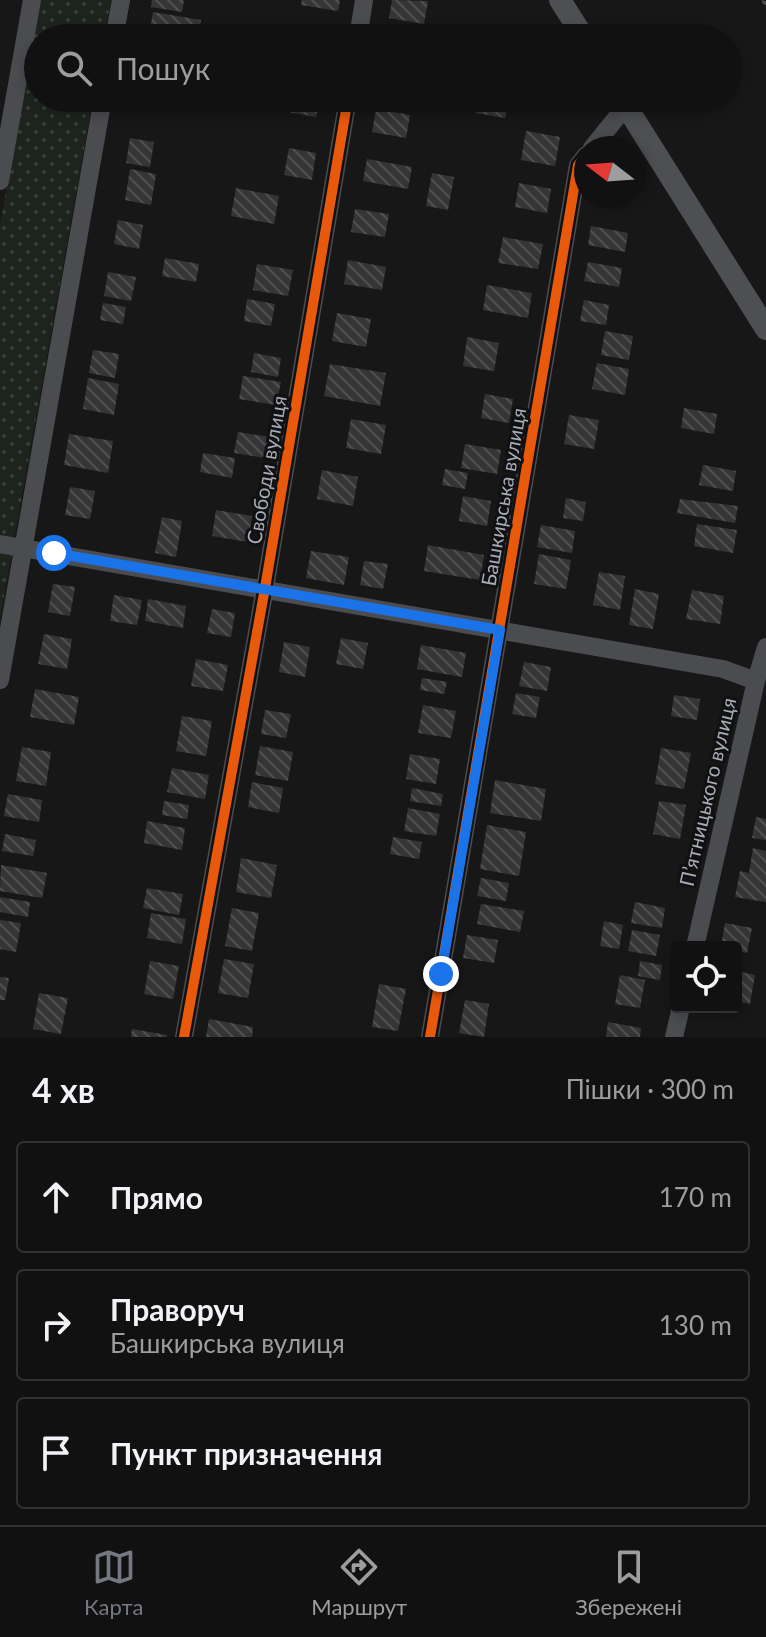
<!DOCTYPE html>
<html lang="uk">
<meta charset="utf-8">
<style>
:root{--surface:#111;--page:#1e1f1f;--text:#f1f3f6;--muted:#9c9d9f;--line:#303131;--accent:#757880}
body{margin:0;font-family:Lato,sans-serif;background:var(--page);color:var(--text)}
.controls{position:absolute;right:24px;bottom:24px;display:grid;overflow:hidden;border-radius:8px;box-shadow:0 4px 12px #0003}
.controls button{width:72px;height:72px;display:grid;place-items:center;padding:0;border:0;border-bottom:2px solid var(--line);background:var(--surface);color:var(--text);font:40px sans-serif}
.compass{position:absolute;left:574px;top:136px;width:72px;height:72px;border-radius:50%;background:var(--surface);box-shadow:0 4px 12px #0003;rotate:287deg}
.stop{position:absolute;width:24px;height:24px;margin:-18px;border:6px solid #1a73e8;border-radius:50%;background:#fff}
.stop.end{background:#1a73e8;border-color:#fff;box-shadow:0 2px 8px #0008}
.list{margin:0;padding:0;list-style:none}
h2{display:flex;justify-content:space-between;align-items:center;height:104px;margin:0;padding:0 32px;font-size:34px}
h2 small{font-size:26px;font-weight:400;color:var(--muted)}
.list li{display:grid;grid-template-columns:52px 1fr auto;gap:24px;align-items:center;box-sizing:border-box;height:112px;margin:0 16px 16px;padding:0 16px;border:2px solid var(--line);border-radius:8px}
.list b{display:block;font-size:30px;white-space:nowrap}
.list p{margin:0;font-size:26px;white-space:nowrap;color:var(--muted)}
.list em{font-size:26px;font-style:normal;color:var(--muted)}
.icon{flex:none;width:44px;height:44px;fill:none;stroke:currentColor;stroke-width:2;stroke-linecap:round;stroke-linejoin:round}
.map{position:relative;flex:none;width:766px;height:1037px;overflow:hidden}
.search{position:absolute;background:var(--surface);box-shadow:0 4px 12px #0003;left:24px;right:24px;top:24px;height:88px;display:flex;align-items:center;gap:20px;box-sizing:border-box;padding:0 28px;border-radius:44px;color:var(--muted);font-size:30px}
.sheet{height:488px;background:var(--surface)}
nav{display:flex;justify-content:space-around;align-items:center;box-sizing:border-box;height:112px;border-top:2px solid var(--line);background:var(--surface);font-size:22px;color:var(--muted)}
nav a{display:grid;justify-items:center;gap:4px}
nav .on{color:var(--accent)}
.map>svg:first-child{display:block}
.grass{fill:url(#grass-dots)}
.building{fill:url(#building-back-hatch)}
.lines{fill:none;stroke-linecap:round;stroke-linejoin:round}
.minor{stroke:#4b4c50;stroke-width:18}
.major{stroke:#4d4f52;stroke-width:22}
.rail-casing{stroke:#4b4c4f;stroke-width:8}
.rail{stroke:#111113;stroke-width:5;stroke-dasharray:15;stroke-linecap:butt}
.cycleway-casing{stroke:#111113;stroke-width:15}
.cycleway{stroke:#e8590c;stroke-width:10}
.route{stroke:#1a73e8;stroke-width:10}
.labels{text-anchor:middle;stroke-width:6;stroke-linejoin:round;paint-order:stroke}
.street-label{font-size:20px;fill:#a8adb8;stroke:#111113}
</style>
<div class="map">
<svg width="766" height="1037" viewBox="0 0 766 1037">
<defs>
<pattern id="grass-dots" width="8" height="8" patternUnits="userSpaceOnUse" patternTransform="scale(2)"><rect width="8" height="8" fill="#1d241e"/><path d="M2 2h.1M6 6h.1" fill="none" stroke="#3b413d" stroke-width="1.8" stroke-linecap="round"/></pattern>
<pattern id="building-back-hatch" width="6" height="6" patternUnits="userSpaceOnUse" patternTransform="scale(2)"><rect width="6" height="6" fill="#353536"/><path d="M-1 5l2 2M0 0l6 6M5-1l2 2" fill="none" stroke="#4f5051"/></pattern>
</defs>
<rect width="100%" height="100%" fill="#171717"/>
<path class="grass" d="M 40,0 L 111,0 L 104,38 L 38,38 L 38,98 L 93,98 L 0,619 L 0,225 Z"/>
<path class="building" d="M 152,0 L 184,0 L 182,12 L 151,7 Z
M 302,0 L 340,0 L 338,11 L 301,5 Z
M 392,0 L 428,1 L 424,24 L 389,18 Z
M 153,12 L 201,20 L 198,38 L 149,35 Z
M 285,98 L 320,98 L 316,117 L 283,111 Z
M 478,98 L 509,98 L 505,118 L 476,113 Z
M 376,109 L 410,115 L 406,138 L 372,132 Z
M 526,131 L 560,137 L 555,166 L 521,160 Z
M 130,138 L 154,142 L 150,167 L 126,163 Z
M 289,148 L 316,153 L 312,180 L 284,175 Z
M 367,159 L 412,167 L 408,189 L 363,181 Z
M 130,169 L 156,174 L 151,205 L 125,200 Z
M 432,173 L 454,177 L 448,210 L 426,206 Z
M 519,183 L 551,189 L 547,213 L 515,207 Z
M 236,188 L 279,196 L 274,224 L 231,216 Z
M 355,209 L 389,214 L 385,237 L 351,232 Z
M 118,220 L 143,225 L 139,249 L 114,244 Z
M 591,226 L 628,233 L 625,252 L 588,245 Z
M 503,237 L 543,244 L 538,269 L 498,263 Z
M 165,258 L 199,264 L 196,282 L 162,276 Z
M 348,260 L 386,267 L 382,290 L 344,284 Z
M 588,262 L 622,268 L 619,287 L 584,281 Z
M 257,264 L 293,270 L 288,296 L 253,290 Z
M 108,272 L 136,277 L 131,301 L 104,296 Z
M 487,285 L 532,293 L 528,318 L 483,310 Z
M 247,299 L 275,304 L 271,326 L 244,321 Z
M 584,300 L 609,305 L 606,325 L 580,321 Z
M 103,303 L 126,307 L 123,324 L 100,320 Z
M 337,313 L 371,319 L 366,347 L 332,341 Z
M 605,331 L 633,336 L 629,360 L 601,355 Z
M 467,337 L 499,343 L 494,371 L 463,366 Z
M 93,350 L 119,354 L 115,378 L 89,373 Z
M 254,353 L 281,358 L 278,377 L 251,372 Z
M 597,363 L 629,369 L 625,395 L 592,389 Z
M 330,364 L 386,373 L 380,406 L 324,396 Z
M 243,376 L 281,382 L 276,405 L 239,399 Z
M 88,378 L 119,384 L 114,415 L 83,409 Z
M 485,394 L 513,399 L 509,423 L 481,418 Z
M 684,408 L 717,414 L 714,434 L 681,428 Z
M 569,415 L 599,420 L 594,449 L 564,444 Z
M 351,419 L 386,425 L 381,454 L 346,448 Z
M 238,432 L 269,437 L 265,458 L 234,453 Z
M 69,434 L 113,441 L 108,473 L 64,465 Z
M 465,444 L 501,450 L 497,474 L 461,468 Z
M 203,453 L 235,458 L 232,478 L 200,472 Z
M 703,465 L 736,471 L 733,491 L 699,485 Z
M 445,469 L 468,473 L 465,489 L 442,485 Z
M 322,470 L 358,477 L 353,506 L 317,499 Z
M 70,487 L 95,491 L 90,519 L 65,515 Z
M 463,496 L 491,501 L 487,526 L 459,521 Z
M 566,498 L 586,502 L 583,521 L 563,518 Z
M 680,499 L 738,506 L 735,523 L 677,513 Z
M 216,510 L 252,516 L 248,542 L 212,536 Z
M 162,517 L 182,521 L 176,557 L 155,553 Z
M 697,524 L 737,530 L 733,553 L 694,546 Z
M 541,525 L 575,531 L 572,553 L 537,547 Z
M 428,545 L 484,555 L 480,580 L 424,571 Z
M 311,551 L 349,557 L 344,585 L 306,578 Z
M 539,554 L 571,560 L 566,589 L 534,584 Z
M 364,561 L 388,564 L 383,589 L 360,585 Z
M 599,572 L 625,576 L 620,610 L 593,605 Z
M 53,584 L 75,587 L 70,616 L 48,612 Z
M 635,589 L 659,594 L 653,629 L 629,625 Z
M 692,590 L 724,596 L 720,624 L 686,619 Z
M 114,595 L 142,600 L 137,625 L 110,621 Z
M 148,599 L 186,606 L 183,628 L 145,621 Z
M 212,609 L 235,613 L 231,637 L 207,633 Z
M 44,634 L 72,639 L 67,669 L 38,664 Z
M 341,638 L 368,643 L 363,669 L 336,664 Z
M 284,642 L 310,647 L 305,677 L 279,672 Z
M 421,645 L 466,653 L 462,677 L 417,669 Z
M 196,659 L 228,665 L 223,691 L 191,686 Z
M 524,662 L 551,667 L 547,691 L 519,686 Z
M 422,678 L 447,682 L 444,694 L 420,690 Z
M 35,689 L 79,697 L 74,725 L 30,717 Z
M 516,693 L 540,697 L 536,718 L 512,714 Z
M 674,695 L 700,699 L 697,720 L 671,716 Z
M 423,705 L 456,711 L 451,738 L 418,733 Z
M 265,710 L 291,714 L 286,738 L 261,734 Z
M 182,716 L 212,721 L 206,756 L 176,751 Z
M 260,746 L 293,752 L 288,781 L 255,775 Z
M 22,747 L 51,752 L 46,786 L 16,781 Z
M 661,748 L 691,753 L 684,789 L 655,784 Z
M 410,754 L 440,759 L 436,784 L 406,779 Z
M 172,768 L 209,775 L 205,799 L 167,792 Z
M 495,780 L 546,789 L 541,821 L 490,813 Z
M 252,782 L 283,788 L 279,813 L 248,807 Z
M 412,788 L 443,794 L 441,806 L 410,801 Z
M 8,794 L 42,800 L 39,822 L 4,816 Z
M 164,801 L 189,805 L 187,819 L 162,815 Z
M 659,801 L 686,805 L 680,839 L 653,834 Z
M 408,808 L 440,814 L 436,836 L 404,831 Z
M 756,817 L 766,819 L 766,840 L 752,838 Z
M 147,821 L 185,828 L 182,850 L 144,843 Z
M 487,825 L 526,832 L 519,876 L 480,869 Z
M 5,834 L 36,840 L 33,856 L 2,851 Z
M 393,837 L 422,842 L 419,859 L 390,854 Z
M 753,848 L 766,851 L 766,902 L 735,897 L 740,871 L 749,873 Z
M 241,858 L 277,865 L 271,898 L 236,892 Z
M 1,865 L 47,873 L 42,898 L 0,891 Z
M 481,878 L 509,883 L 506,901 L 477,896 Z
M 147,888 L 183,894 L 179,915 L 143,908 Z
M 0,897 L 30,902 L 28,917 L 0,912 Z
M 635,902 L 665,908 L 662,928 L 631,923 Z
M 481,904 L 524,911 L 520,932 L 477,924 Z
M 232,908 L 259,913 L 252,951 L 225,946 Z
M 151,913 L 186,919 L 182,944 L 147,938 Z
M 0,920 L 21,923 L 16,952 L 0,949 Z
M 604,921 L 623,925 L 619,949 L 600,946 Z
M 725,923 L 752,928 L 747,953 L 736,951 L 736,947 L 721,947 Z
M 632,930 L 660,935 L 656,956 L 628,951 Z
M 467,935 L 498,940 L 494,963 L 463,958 Z
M 224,959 L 254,964 L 248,998 L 218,993 Z
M 150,961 L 179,966 L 173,999 L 144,994 Z
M 640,961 L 662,965 L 660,980 L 638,976 Z
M 736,971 L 755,975 L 750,1004 L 736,1001 Z
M 620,975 L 645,980 L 640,1008 L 615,1004 Z
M 0,977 L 9,978 L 5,1000 L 0,1000 Z
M 379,984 L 406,989 L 398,1031 L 372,1027 Z
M 39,993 L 68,998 L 61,1034 L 33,1029 Z
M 465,1000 L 489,1004 L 484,1037 L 459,1033 Z
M 209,1019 L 253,1027 L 252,1037 L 206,1037 Z
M 608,1022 L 641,1028 L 640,1037 L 606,1037 Z
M 132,1029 L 167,1035 L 167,1037 L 131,1037 Z"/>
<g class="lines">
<path class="minor" d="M 114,38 L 121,0
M 358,38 L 364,0
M 592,148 L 626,106
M 0,181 L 32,0
M 0,544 L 723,669 L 756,681
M 0,680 L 103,98
M 695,947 L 756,681 L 766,647
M 184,1037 L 265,588 L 348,98
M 430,1037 L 578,165 L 586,155
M 674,1037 L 681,1007"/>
<path class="major" d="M 560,0 L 584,38
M 621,98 L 766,329"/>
<defs>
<path id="rail" d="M 766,0 L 766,1"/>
</defs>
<use href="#rail" class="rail-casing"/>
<use href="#rail" class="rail"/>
<defs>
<path id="cycleway" d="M 184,1037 L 265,588 L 348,98
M 430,1037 L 578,165 L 586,155"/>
</defs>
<use href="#cycleway" class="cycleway-casing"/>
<use href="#cycleway" class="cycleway"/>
</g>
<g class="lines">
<path class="route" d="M 54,553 L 500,630 L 441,974"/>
</g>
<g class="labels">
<g class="street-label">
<text transform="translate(267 470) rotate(-80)" y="7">Свободи вулиця</text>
<text transform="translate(504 497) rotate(-80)" y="7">Башкирська вулиця</text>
<text transform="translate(708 792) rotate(-77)" y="7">П’ятницького вулиця</text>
</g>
</g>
</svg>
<div class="controls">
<button><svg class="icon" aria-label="locate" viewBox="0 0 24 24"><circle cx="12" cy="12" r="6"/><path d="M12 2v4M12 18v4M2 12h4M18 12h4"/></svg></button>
</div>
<svg class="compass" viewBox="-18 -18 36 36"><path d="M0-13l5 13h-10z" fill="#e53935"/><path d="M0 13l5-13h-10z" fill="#9c9d9f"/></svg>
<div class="stop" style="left:54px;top:553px"></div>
<div class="stop end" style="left:441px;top:974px"></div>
<div class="search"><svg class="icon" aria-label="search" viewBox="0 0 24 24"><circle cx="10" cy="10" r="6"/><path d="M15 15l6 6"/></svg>Пошук</div>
</div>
<section class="sheet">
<h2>4 хв<small>Пішки · 300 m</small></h2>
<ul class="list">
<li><svg class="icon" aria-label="ahead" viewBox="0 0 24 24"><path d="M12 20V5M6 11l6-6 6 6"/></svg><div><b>Прямо</b></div><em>170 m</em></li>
<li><svg class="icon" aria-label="right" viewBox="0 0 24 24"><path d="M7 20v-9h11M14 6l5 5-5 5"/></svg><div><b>Праворуч</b><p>Башкирська вулиця</p></div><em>130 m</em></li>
<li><svg class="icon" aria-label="arrive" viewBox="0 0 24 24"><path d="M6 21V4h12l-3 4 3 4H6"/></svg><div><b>Пункт призначення</b></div></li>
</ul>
</section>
<nav>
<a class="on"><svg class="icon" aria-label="map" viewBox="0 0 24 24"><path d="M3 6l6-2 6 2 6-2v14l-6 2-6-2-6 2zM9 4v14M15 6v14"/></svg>Карта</a>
<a><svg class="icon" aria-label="directions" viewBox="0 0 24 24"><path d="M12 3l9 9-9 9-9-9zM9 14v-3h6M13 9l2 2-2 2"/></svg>Маршрут</a>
<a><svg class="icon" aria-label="saved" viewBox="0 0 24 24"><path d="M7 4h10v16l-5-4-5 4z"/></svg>Збережені</a>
</nav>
